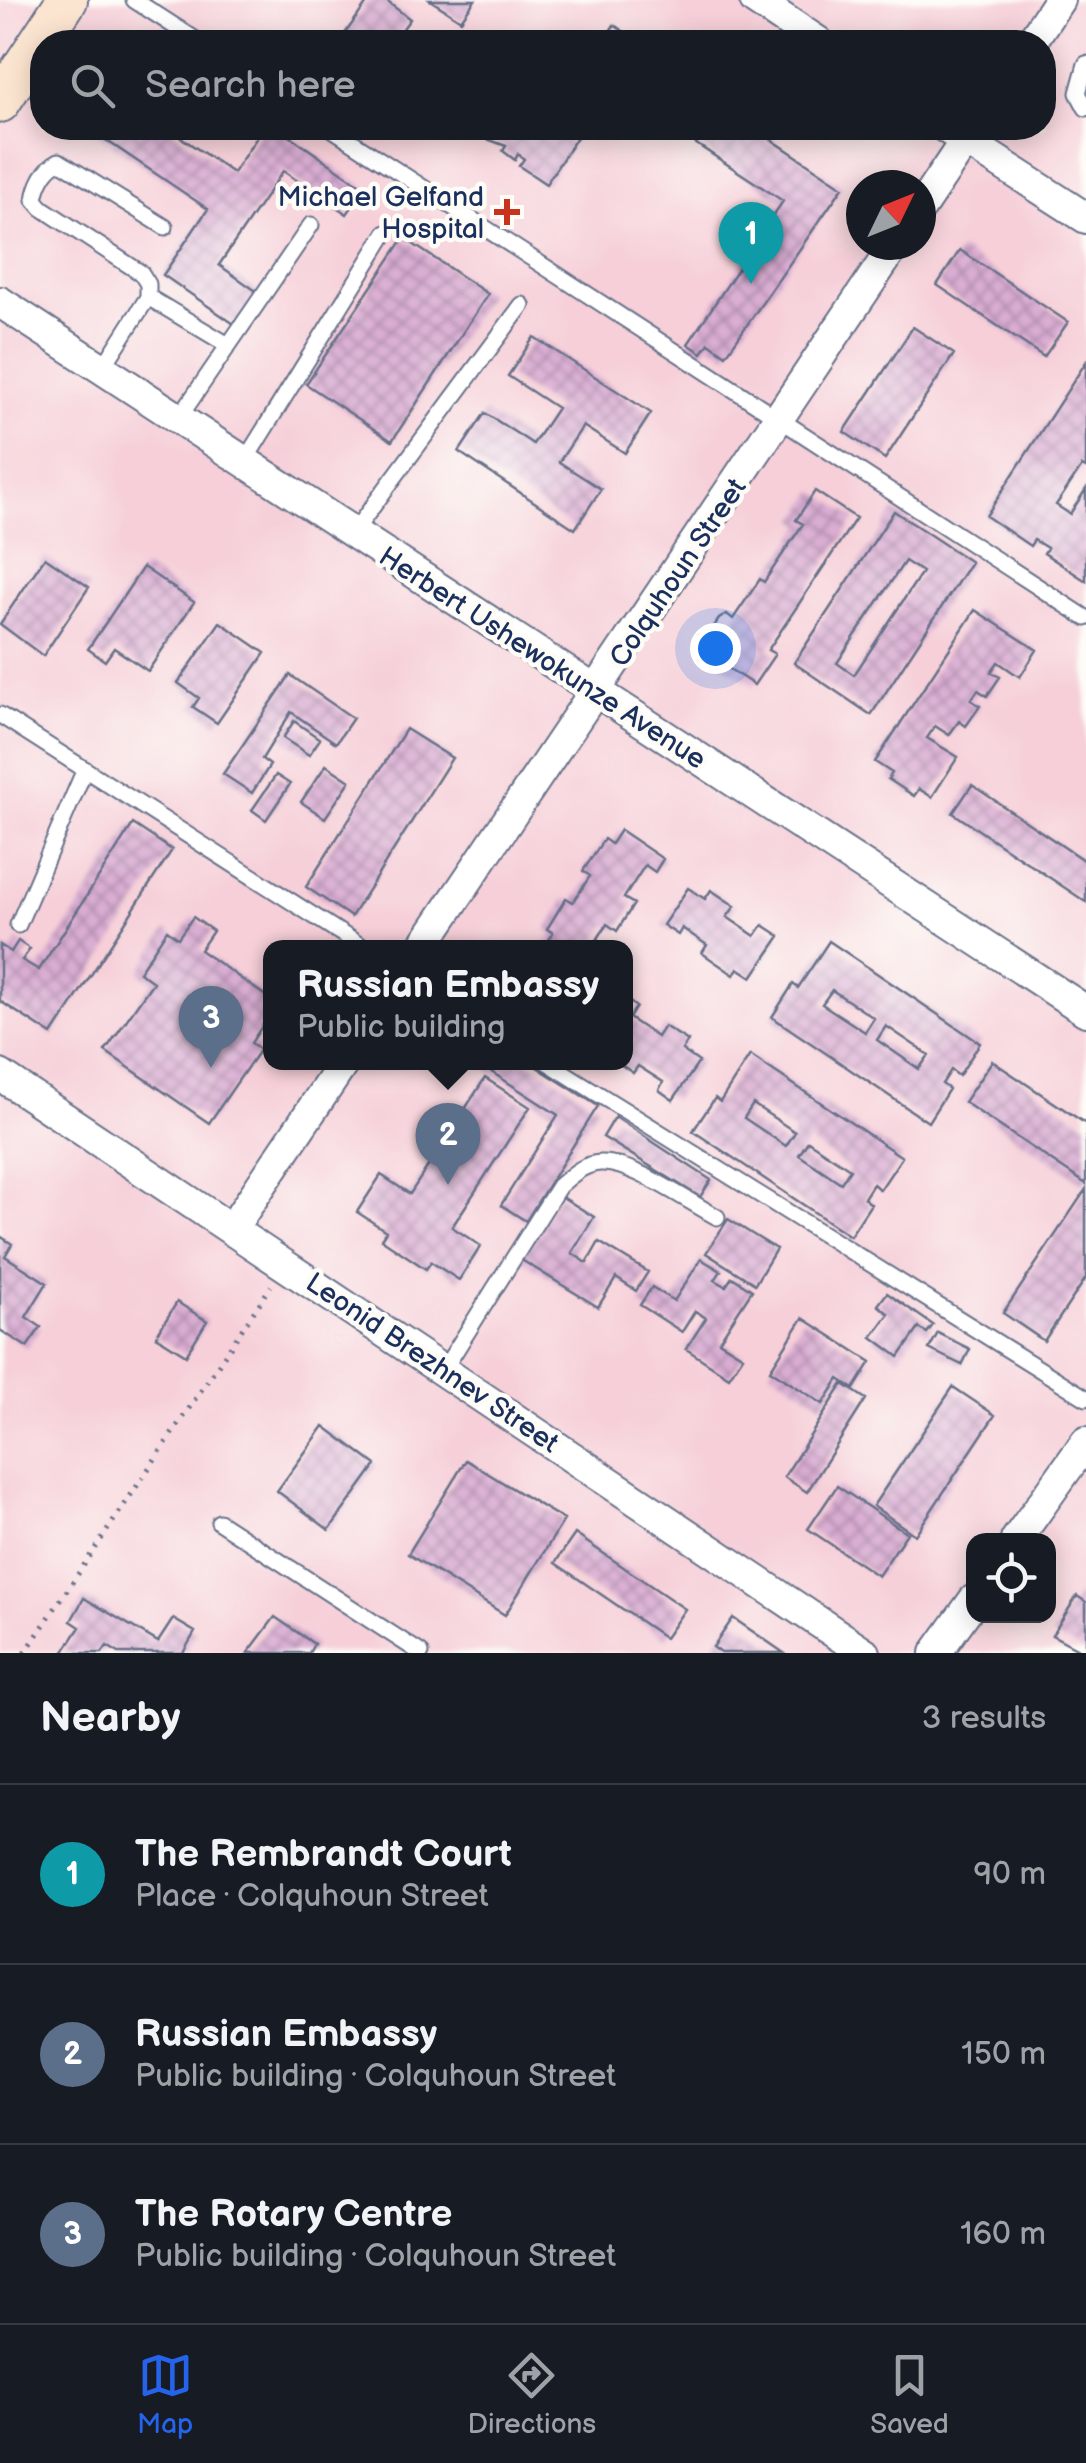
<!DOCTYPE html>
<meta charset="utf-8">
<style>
:root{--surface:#171b24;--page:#242831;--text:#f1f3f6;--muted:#9ea1a6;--line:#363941;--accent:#2563eb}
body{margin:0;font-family:"Balsamiq Sans",sans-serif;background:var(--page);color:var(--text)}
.controls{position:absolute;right:30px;bottom:30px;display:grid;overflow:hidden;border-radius:20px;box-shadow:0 5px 25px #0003}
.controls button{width:90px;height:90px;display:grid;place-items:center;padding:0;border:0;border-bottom:2px solid var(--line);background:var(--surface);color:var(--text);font:50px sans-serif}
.compass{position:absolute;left:846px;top:170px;width:90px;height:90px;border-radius:50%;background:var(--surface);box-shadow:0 5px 25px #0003;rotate:47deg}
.you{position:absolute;left:715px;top:648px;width:35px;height:35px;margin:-25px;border:8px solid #fff;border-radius:50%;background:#1a73e8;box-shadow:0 0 0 15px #1a73e833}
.badge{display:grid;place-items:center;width:65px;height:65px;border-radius:50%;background:var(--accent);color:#fff;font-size:32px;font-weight:700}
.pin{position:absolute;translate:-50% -82px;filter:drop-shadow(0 2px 5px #0008)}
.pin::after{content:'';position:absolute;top:52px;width:35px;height:30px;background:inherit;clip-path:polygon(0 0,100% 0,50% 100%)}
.popup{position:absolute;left:263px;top:940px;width:370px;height:130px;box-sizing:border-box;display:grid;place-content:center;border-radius:20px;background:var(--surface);filter:drop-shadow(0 2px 8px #0005);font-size:32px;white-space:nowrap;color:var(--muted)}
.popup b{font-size:38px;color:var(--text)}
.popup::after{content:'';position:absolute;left:50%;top:100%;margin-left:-20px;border:20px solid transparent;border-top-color:var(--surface)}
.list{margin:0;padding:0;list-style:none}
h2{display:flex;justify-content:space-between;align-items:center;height:130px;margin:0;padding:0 40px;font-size:42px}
h2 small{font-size:32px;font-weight:400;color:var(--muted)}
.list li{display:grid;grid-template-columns:65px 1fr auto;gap:30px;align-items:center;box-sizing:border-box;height:180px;padding:0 40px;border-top:2px solid var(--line)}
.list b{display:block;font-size:38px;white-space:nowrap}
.list p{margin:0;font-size:32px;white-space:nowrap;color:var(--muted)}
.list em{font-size:32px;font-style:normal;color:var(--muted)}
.icon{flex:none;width:55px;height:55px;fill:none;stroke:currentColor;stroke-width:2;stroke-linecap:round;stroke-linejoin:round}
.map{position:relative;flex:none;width:1086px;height:1653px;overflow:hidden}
.search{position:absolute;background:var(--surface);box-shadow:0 5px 25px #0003;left:30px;right:30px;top:30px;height:110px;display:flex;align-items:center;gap:25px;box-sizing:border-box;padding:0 35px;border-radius:40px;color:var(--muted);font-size:38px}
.sheet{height:670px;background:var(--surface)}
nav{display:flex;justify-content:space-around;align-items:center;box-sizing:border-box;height:140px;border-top:2px solid var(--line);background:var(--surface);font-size:28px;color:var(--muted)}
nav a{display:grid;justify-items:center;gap:5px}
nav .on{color:var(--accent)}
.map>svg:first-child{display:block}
.built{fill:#f6cfd8;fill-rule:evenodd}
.building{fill:url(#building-cross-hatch);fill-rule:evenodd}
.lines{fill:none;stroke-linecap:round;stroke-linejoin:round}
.lane-casing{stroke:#687189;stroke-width:19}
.street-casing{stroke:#687189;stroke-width:34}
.secondary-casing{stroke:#687189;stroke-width:44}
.path{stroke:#687189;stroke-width:5;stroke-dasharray:2.5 8;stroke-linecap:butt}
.lane{stroke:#fff;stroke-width:15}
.street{stroke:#fff;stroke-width:30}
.secondary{stroke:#fce5d0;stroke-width:40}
.poi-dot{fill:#c8321e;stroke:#fdfcf7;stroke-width:4}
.labels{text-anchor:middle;stroke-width:9;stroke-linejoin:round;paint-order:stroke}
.poi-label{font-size:28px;fill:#1b2f5e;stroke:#fdfcf7;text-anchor:end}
.street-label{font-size:28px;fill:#1b2f5e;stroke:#fdfcf7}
</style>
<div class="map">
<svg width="1086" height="1653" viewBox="0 0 1086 1653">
<defs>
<pattern id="building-cross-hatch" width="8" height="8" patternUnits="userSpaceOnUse" patternTransform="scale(2.5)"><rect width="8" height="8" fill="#daadd3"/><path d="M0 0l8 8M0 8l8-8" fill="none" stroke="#b08dae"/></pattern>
</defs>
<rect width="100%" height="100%" fill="#fdfcf7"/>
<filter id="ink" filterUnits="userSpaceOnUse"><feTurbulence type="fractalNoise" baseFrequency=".01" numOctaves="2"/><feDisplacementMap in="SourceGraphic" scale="20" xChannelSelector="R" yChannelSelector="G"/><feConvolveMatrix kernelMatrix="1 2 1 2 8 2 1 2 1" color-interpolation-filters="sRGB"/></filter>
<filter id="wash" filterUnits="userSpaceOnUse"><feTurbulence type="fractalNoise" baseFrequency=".0048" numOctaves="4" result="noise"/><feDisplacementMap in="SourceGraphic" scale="40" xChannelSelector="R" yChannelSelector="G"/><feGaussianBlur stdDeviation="2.25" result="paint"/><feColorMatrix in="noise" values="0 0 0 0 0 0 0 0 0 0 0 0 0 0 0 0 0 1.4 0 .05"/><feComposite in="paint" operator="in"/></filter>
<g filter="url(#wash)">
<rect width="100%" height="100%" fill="#f7ebd8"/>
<path class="built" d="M 0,0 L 1086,0 L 1086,1653 L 0,1653 ZM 42,42 L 1044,42 L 1044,128 L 42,128 ZM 861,185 L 921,185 L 921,245 L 861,245 ZM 270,948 L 626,948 L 626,1062 L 270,1062 ZM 974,1540 L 1048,1540 L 1048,1616 L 974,1616 Z"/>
<g id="blocks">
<path class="building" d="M 369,0 L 385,0 L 410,19 L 393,42 L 339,42 Z
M 430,0 L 475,0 L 461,20 Z
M 614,25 L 640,42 L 603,42 Z
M 88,128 L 167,128 L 233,173 L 263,128 L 278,128 L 365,188 L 347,214 L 283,171 L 219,265 L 259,293 L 237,326 L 163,275 L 208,209 Z
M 458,128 L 583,128 L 546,184 L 519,166 L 524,159 L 518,154 L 515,160 L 503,151 L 506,146 L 484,138 L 487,134 L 482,130 L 476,139 Z
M 672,128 L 754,128 L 843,187 L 726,355 L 709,343 L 702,353 L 688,344 L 783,201 Z
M 404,238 L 488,294 L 392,441 L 306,384 Z
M 960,250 L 1068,322 L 1044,357 L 937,285 Z
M 913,327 L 954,354 L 885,459 L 844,432 Z
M 534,337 L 651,413 L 625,453 L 583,426 L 559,462 L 601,489 L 575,529 L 459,452 L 485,413 L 533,444 L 557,408 L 508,376 Z
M 1086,362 L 1086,468 L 1082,466 L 1056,505 L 1070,514 L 1086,489 L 1086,581 L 1044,553 L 1047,548 L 1034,540 L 1030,546 L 986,516 Z
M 815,491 L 856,518 L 768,650 L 775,654 L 754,685 L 699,649 L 719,619 L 727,614 L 733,619 L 760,579 L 764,582 L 803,524 L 796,520 Z
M 894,511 L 971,562 L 871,715 L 794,663 ZM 905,561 L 922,572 L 854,675 L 837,663 Z
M 45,557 L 89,587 L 43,656 L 0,624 Z
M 143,567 L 194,602 L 148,671 L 114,648 L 105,661 L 88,649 Z
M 975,610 L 1037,650 L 1020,677 L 998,662 L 991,672 L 1000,677 L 987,696 L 978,690 L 971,700 L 980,706 L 966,726 L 959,721 L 949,735 L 935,726 L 927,738 L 958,757 L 932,797 L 919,789 L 914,796 L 888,779 L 892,773 L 875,762 Z
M 220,622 L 265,653 L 217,723 L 193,707 L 199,698 L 178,683 Z
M 290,675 L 353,718 L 336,743 L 291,712 L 262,759 L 270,765 L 252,793 L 223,774 Z
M 294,721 L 320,739 L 309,755 L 283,738 Z
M 406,729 L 452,758 L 351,917 L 306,887 Z
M 326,765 L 350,781 L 325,818 L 301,802 Z
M 276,775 L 290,784 L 266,820 L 252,810 Z
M 972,785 L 1086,862 L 1086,902 L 953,813 Z
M 133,824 L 172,850 L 52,1035 L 0,1001 L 0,945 L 11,952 L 18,941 L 30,949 L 22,960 L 39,970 Z
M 620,830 L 663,859 L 655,872 L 645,865 L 624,898 L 634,904 L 617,931 L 607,924 L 592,948 L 544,948 L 553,933 L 547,929 L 566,898 L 573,902 L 590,876 L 583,871 L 604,839 L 611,844 Z
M 688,888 L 705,899 L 711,890 L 735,906 L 727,917 L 755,936 L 763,925 L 780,936 L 752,977 L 738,968 L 734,975 L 702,953 L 707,945 L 682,928 L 678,935 L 663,925 Z
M 193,917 L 213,931 L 200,950 L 270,999 L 270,1014 L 251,1043 L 260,1049 L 209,1123 L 105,1051 L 153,982 L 139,972 L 167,930 L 178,938 Z
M 829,941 L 980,1043 L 959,1076 L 951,1070 L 942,1084 L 949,1089 L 928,1122 L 772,1017 L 793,984 L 798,988 ZM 832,990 L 874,1018 L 865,1032 L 822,1004 ZM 886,1026 L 929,1055 L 919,1069 L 877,1040 Z
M 626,999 L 636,1007 L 629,1018 L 657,1037 L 664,1026 L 688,1041 L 682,1050 L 699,1062 L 673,1100 L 659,1090 L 663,1082 L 638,1066 L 633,1073 L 617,1062 L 626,1062 Z
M 750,1055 L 902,1157 L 880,1190 L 873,1184 L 864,1198 L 871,1204 L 850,1236 L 693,1131 L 715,1098 L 720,1102 ZM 753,1104 L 795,1132 L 786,1146 L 744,1118 ZM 808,1141 L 850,1169 L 841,1183 L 799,1155 Z
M 992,1061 L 1086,1124 L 1086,1184 L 964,1102 Z
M 476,1062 L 529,1062 L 598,1106 L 526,1221 L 501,1205 L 558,1115 Z
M 485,1078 L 530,1107 L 452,1227 L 481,1246 L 459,1280 L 431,1262 L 426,1269 L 381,1239 L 386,1231 L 357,1212 L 381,1175 L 410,1194 Z
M 615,1117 L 711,1180 L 700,1197 L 603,1137 Z
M 1086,1189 L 1086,1278 L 1044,1341 L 1003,1313 Z
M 559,1195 L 594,1217 L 572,1253 L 587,1263 L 599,1242 L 648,1272 L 636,1291 L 616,1278 L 598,1307 L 520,1259 Z
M 728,1219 L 776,1249 L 755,1284 L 706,1253 Z
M 0,1236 L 12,1244 L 5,1256 L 47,1283 L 26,1317 L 41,1327 L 27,1347 L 0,1330 Z
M 701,1259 L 721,1271 L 715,1280 L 726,1286 L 732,1277 L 752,1290 L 719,1341 L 743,1356 L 729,1377 L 686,1349 L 706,1318 L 695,1311 L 682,1332 L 640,1305 L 652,1287 L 674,1301 Z
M 887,1293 L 933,1325 L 927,1333 L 919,1328 L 899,1357 L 872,1337 L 889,1314 L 878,1305 Z
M 177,1302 L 207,1321 L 186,1355 L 156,1336 Z
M 803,1318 L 871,1362 L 854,1389 L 839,1379 L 823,1404 L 770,1370 Z
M 938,1333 L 970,1349 L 962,1365 L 929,1349 Z
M 843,1384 L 866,1399 L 807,1492 L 784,1477 Z
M 953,1387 L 995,1415 L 915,1535 L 873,1506 Z
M 324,1426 L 376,1465 L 329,1530 L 277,1491 Z
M 466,1460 L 564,1520 L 505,1615 L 408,1554 Z
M 837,1486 L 907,1533 L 878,1576 L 808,1529 Z
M 575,1534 L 685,1609 L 665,1638 L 555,1563 Z
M 1077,1596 L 1086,1602 L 1086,1653 L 1052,1635 Z
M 84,1598 L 158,1642 L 173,1619 L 195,1632 L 183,1653 L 119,1653 L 107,1646 L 102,1653 L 63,1653 L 80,1627 L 71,1621 Z
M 275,1617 L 314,1644 L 309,1653 L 248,1653 Z
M 733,1618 L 784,1653 L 721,1653 L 713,1647 Z"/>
</g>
</g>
<g filter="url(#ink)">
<use href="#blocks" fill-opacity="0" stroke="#687189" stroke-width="2.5"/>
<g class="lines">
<defs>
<path id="lane" d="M 134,0 L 199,42
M 1086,64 L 1078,93 L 1086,108
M 331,128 L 1086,618
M 148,297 L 228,345
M 102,369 L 148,297 L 148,284 L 141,273 L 42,208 L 35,200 C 37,185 45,168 59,161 L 165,227
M 178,419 L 311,225
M 244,462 L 386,233
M 353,533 L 522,305
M 0,715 L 364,948
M 18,925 L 85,769
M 547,1062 L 1086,1398
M 444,1369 L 559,1186 C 571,1176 583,1164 600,1163 C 631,1161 689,1202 717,1217
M 219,1522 L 421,1653"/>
<path id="street" d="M 755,0 L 818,42
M 1031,42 L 1059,0
M 946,128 L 1086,218
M 921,207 L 974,128
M 0,302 L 1086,1011
M 422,948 L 895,245
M 0,1075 L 865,1653
M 233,1227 L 344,1062
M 1016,1540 L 1086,1442
M 936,1653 L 974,1600"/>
<path id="secondary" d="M 0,102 L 67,0"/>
</defs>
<use href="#lane" class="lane-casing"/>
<use href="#street" class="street-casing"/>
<use href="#secondary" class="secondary-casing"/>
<path class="path" d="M 25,1653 L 271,1286"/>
<use href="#lane" class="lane"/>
<use href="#street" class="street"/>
<use href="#secondary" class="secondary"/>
</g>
</g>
<path class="poi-dot" d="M502 197h10v10h10v10h-10v10h-10v-10h-10v-10h10z"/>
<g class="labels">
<g class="poi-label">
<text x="484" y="206">Michael Gelfand<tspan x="484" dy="32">Hospital</tspan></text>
</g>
<g class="street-label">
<text transform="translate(677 572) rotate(-56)" y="10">Colquhoun Street</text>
<text transform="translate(543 657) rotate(33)" y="10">Herbert Ushewokunze Avenue</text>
<text transform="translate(433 1362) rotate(34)" y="10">Leonid Brezhnev Street</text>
</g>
</g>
</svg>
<div class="controls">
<button><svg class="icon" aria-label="locate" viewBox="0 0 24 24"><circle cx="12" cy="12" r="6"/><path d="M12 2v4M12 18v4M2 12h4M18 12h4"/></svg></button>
</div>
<svg class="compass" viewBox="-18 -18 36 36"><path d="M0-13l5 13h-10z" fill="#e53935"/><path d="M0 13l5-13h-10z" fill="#9ea1a6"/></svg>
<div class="you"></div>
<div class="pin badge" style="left:751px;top:284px;background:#0f9aa8">1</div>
<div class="pin badge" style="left:448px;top:1185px;background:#5c6f8a">2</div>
<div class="popup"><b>Russian Embassy</b>Public building</div>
<div class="pin badge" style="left:211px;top:1068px;background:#5c6f8a">3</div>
<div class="search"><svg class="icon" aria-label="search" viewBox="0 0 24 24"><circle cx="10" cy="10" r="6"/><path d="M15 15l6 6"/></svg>Search here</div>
</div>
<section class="sheet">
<h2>Nearby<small>3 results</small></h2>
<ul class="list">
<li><span class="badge" style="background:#0f9aa8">1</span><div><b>The Rembrandt Court</b><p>Place · Colquhoun Street</p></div><em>90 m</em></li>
<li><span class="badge" style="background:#5c6f8a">2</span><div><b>Russian Embassy</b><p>Public building · Colquhoun Street</p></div><em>150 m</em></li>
<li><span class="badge" style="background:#5c6f8a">3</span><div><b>The Rotary Centre</b><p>Public building · Colquhoun Street</p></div><em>160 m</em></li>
</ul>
</section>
<nav>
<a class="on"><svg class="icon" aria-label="map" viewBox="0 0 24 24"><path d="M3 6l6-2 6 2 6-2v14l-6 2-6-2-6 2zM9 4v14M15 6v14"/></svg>Map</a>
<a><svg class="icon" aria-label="directions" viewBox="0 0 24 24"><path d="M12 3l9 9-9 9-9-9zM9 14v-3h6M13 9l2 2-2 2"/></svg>Directions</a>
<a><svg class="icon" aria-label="saved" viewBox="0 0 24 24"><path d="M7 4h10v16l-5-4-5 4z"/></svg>Saved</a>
</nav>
